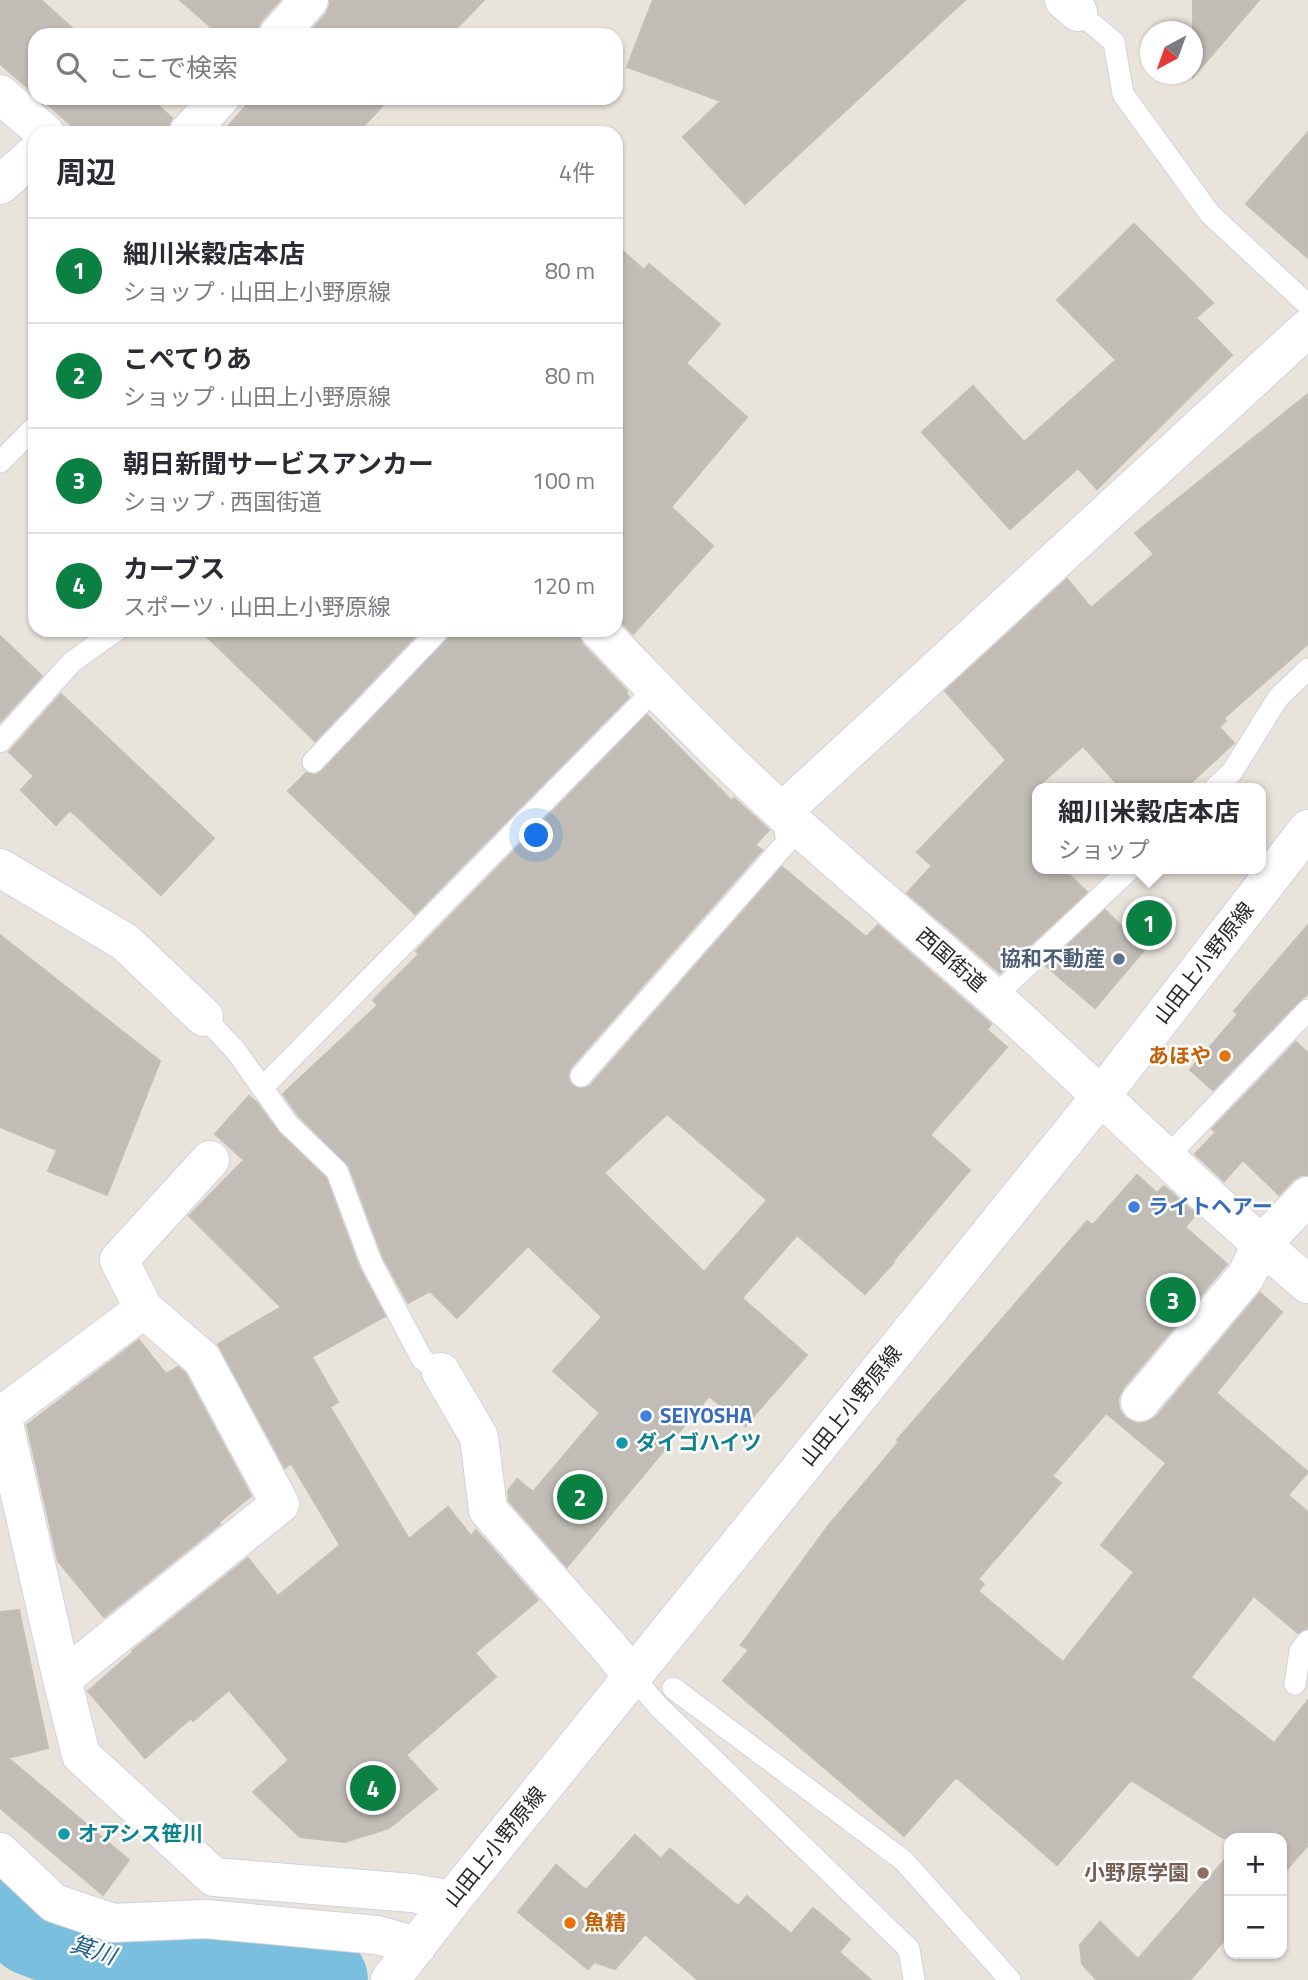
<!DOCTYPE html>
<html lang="ja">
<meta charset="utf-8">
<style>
:root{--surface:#fff;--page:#f2f2f3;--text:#2b2b33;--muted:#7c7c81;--line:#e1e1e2;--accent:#0b8043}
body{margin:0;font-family:"Titillium Web","Noto Sans JP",sans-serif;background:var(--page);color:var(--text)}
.controls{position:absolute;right:21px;bottom:21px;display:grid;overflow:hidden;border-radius:14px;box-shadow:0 2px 5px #0004}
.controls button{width:63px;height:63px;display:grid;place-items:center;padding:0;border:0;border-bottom:2px solid var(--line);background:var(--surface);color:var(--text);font:35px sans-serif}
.compass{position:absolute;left:1140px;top:21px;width:63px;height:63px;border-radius:50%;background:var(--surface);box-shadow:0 2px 5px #0004;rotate:221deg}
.you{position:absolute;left:537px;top:836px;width:24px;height:24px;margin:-18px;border:5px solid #fff;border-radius:50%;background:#1a73e8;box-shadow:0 0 0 10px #1a73e833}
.badge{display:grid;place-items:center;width:46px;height:46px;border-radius:50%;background:var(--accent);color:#fff;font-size:23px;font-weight:700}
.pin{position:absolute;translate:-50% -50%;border:4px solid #fff;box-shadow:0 2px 7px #0006}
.popup{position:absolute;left:1032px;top:783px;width:234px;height:91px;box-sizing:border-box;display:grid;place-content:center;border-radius:14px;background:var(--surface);filter:drop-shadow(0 2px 5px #0005);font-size:23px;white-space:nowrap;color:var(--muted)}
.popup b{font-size:26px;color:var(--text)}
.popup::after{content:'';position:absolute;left:50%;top:100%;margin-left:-14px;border:14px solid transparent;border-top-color:var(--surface)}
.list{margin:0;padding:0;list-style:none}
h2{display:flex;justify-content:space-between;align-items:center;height:91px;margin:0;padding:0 28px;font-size:30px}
h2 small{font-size:23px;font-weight:400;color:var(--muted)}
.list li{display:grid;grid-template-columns:46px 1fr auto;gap:21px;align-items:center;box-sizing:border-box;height:105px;padding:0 28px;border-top:2px solid var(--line)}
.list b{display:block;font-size:26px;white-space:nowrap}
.list p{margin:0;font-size:23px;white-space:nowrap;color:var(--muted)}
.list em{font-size:23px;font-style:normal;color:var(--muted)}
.icon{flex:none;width:38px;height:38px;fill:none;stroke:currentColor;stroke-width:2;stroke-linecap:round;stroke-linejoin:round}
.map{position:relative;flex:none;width:1308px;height:1980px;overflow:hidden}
.search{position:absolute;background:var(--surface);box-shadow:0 2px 5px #0004;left:28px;top:28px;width:595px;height:77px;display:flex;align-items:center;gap:18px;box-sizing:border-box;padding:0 24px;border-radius:21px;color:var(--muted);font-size:26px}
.panel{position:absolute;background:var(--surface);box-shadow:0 2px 5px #0004;left:28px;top:126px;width:595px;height:511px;border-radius:21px}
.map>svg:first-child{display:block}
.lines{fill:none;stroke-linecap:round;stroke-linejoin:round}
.river{stroke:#7abfde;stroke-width:94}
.building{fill:#c1bdb6;stroke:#c3bfb5;stroke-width:2;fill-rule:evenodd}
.lane-casing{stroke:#d0d2df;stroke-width:23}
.street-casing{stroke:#d0d2df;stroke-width:40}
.secondary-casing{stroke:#d0d2df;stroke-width:40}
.lane{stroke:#fff;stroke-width:21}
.street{stroke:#fff;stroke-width:38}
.secondary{stroke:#fff;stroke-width:38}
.service-dot{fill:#5c6f8a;stroke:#fff;stroke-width:2.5}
.food-dot{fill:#e8710a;stroke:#fff;stroke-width:2.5}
.shop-dot{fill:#3f7fe0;stroke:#fff;stroke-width:2.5}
.culture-dot{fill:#0f9aa8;stroke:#fff;stroke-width:2.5}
.education-dot{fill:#8d6e63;stroke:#fff;stroke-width:2.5}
.labels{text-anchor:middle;stroke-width:5;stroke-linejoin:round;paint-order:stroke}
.service-label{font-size:21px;font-weight:bold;fill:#4e5e75;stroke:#fff;text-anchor:end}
.street-label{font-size:21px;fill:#272727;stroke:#fff}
.food-label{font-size:21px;font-weight:bold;fill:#c56008;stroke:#fff;text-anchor:end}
.shop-label{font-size:21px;font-weight:bold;fill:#366cbe;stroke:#fff;text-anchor:start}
.culture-label{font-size:21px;font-weight:bold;fill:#0d838f;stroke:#fff;text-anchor:start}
.education-label{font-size:21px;font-weight:bold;fill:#785e54;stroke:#fff;text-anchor:end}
.water-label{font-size:23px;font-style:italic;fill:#1d5e86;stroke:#fff}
</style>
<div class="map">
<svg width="1308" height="1980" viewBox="0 0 1308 1980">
<rect width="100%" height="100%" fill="#e8e3db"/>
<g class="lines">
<path class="river" d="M 0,1903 L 33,1929 L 112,1959 L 321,1980"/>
</g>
<path class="building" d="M 0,0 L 41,0 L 80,35 L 35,35 L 35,94 L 0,64 Z
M 180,0 L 280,0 L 261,21 L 257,30 L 257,35 L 220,35 Z
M 330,0 L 484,0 L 450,35 L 307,35 L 326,14 L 330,5 Z
M 653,0 L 965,0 L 745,204 L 683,137 L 721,101 L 627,67 Z
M 1193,0 L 1259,0 L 1193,77 Z
M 40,98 L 150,98 L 172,118 L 167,128 L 167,133 L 80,133 Z
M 253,98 L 390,98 L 357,133 L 222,133 Z
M 1308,132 L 1308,258 L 1246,204 Z
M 1134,224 L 1213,303 L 1196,318 L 1232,355 L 1097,489 L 1078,468 L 1010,529 L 922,432 L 973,386 L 1024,442 L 1116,360 L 1057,300 Z
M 616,245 L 644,270 L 649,264 L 720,324 L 686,363 L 747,417 L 671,507 L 713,546 L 633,634 L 616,616 Z
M 1308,394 L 1308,644 L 1224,718 L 1226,721 L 1219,727 L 1234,743 L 1185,788 L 1121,788 L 1083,746 L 1037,787 L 1037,869 L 1063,869 L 1087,892 L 1000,973 L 907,893 L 932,866 L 917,852 L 1006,760 L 945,691 L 1067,579 L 1091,608 L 1154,554 L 1135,533 Z
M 200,630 L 421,630 L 315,741 Z
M 452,630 L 578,630 L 578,636 L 583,645 L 627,691 L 626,693 L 629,697 L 415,914 L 288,791 L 306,773 L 316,775 L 322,771 L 448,639 Z
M 0,636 L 42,676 L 0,722 Z
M 61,694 L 214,838 L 161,895 L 70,810 L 56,825 L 21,790 L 34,776 L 9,752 Z
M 647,715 L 732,801 L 734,798 L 769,830 L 755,845 L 762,850 L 571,1067 L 568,1074 L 569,1081 L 572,1085 L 579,1089 L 586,1088 L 591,1085 L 782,867 L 866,937 L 878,925 L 991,1024 L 987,1030 L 1007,1047 L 930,1135 L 970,1170 L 893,1261 L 894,1262 L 865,1294 L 797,1235 L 742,1298 L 807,1355 L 745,1426 L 709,1396 L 567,1567 L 509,1501 L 508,1491 L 517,1479 L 533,1492 L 600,1413 L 553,1371 L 602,1317 L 528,1246 L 457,1318 L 430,1291 L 408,1303 L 383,1257 L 349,1166 L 298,1115 L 283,1094 L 378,1005 L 373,1000 L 419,954 L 416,951 ZM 667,1114 L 767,1200 L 704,1272 L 604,1173 Z
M 1105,910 L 1145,949 L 1095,1008 L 1046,966 Z
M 1308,925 L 1308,994 L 1299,1001 L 1213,1090 L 1190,1070 L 1238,1014 L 1234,1011 Z
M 0,935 L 160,1061 L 107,1195 L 48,1171 L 57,1150 L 0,1127 Z
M 1296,1042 L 1308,1053 L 1308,1175 L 1301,1175 L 1293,1180 L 1279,1195 L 1243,1160 L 1224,1181 L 1195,1154 L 1216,1132 L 1212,1129 Z
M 249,1096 L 257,1103 L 279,1133 L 326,1178 L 359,1267 L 385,1316 L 312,1357 L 338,1402 L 330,1407 L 409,1539 L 448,1507 L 471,1536 L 476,1530 L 538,1600 L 475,1653 L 496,1677 L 406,1755 L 437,1789 L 389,1828 L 345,1842 L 300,1837 L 253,1792 L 289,1760 L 229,1690 L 193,1721 L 191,1718 L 145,1758 L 88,1691 L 133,1652 L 132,1651 L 248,1558 L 278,1596 L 340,1545 L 291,1463 L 285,1468 L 218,1344 L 281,1307 L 189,1216 L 244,1160 L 215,1134 Z
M 1137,1175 L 1157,1193 L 1164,1186 L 1196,1214 L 1185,1227 L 1227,1264 L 1123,1388 L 1118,1399 L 1119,1409 L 1125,1418 L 1137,1424 L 1148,1422 L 1157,1416 L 1260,1293 L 1282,1312 L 1216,1393 L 1308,1472 L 1288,1495 L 1308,1512 L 1308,1628 L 1298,1633 L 1254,1596 L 1191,1677 L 1274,1743 L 1308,1700 L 1308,1845 L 1282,1875 L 1282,1838 L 1223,1838 L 1131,1780 L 1057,1865 L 956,1777 L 904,1836 L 723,1681 L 749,1650 L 741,1645 L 828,1526 L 899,1442 L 897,1440 L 1087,1221 L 1093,1225 ZM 1106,1413 L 1166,1463 L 1101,1545 L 1134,1572 L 1063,1662 L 978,1591 L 984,1584 L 978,1579 L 1061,1483 L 1052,1476 Z
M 139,1340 L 166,1374 L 178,1367 L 185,1373 L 251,1496 L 219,1522 L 220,1524 L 104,1617 L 58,1561 L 27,1425 Z
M 19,1610 L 48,1748 L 8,1758 L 129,1860 L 103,1895 L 0,1808 L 0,1612 Z
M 635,1835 L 661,1859 L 670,1849 L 738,1906 L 747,1896 L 791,1934 L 813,1908 L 850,1939 L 839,1952 L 871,1980 L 698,1980 L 645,1934 L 615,1969 L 594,1962 L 588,1969 L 518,1912 L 556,1865 L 586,1890 Z
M 1229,1855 L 1229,1935 L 1190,1980 L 1097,1980 L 1082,1964 L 1080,1945 L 1100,1922 L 1138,1959 Z"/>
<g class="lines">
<defs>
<path id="lane" d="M 1078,12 L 1114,42 L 1123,94 L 1210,214 L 1308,305
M 0,462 L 35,427
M 0,742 L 72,662 L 117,630
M 313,762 L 439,630
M 1215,788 L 1232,772 L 1278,698 L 1308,669
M 994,997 L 1130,869
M 204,1017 L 236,1051 L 288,1124 L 337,1171 L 371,1262 L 422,1359 L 441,1372
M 581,1076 L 787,842 L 783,817
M 263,1087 L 655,689
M 1166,1158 L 1308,1010
M 633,1677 L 658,1706 L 909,1949 L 914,1980
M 1295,1684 L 1300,1651 L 1308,1641
M 673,1688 L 904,1861 L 1010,1980"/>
<path id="street" d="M 1064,0 L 1078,12
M 278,35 L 309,0
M 0,94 L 45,133
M 188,133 L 220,98
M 0,185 L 35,154
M 599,630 C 659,693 719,755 783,813 C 857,880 933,943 1007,1009 C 1108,1100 1203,1197 1308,1284
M 782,812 L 1308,328
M 0,868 L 125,942 L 204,1017
M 144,1309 L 2,1415 L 62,1679 L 81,1755 L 214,1877 L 412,1893 L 452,1900
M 441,1372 L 479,1437 L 488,1510 L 609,1647 L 633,1677
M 1140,1402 L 1246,1276 L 1261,1245 L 1308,1196
M 62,1679 L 280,1504 L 202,1359 L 144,1309 L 119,1260 L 210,1160
M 0,1852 L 54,1903 L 113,1923 L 206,1919 L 377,1935 L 417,1946"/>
<path id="secondary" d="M 390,1980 L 452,1900 L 1101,1096 L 1308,829"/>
</defs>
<use href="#lane" class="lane-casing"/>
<use href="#street" class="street-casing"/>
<use href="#secondary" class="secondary-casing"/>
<use href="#lane" class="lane"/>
<use href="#street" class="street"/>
<use href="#secondary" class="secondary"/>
</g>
<circle class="service-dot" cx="1119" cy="959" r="7"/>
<g class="food-dot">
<circle cx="1225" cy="1056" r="7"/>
<circle cx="570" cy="1923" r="7"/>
</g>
<g class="shop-dot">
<circle cx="1134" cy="1207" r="7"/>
<circle cx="646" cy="1416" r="7"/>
</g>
<g class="culture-dot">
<circle cx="622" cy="1443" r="7"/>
<circle cx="64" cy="1834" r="7"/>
</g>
<circle class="education-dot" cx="1203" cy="1873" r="7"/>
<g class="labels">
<g class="service-label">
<text x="1105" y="966">協和不動産</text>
</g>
<g class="street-label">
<text transform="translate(951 960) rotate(41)" y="7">西国街道</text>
<text transform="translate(1204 963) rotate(-52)" y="7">山田上小野原線</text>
<text transform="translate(851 1406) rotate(-51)" y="7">山田上小野原線</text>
<text transform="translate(495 1847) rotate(-51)" y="7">山田上小野原線</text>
</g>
<g class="food-label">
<text x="1211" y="1063">あほや</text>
<text x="584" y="1930" text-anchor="start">魚精</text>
</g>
<g class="shop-label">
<text x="1148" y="1214">ライトヘアー</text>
<text x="660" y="1423">SEIYOSHA</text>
</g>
<g class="culture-label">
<text x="636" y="1450">ダイゴハイツ</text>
<text x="78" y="1841">オアシス笹川</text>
</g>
<g class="education-label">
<text x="1189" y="1880">小野原学園</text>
</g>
<g class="water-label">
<text transform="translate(93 1950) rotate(18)" y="8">箕川</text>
</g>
</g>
</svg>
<div class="controls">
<button>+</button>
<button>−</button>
</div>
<svg class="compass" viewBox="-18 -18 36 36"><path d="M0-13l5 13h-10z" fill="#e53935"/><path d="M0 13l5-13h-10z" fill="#7c7c81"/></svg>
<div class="you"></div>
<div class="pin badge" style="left:1149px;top:923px">1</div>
<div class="popup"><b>細川米穀店本店</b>ショップ</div>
<div class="pin badge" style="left:580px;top:1497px">2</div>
<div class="pin badge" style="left:1173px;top:1300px">3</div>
<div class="pin badge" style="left:373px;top:1788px">4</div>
<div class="search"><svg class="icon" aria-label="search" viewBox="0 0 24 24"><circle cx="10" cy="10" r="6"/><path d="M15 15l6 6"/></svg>ここで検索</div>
<section class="panel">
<h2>周辺<small>4件</small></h2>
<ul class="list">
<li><span class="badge">1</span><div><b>細川米穀店本店</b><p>ショップ · 山田上小野原線</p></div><em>80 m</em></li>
<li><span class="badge">2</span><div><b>こぺてりあ</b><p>ショップ · 山田上小野原線</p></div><em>80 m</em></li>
<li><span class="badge">3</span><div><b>朝日新聞サービスアンカー</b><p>ショップ · 西国街道</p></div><em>100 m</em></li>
<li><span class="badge">4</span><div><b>カーブス</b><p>スポーツ · 山田上小野原線</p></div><em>120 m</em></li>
</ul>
</section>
</div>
